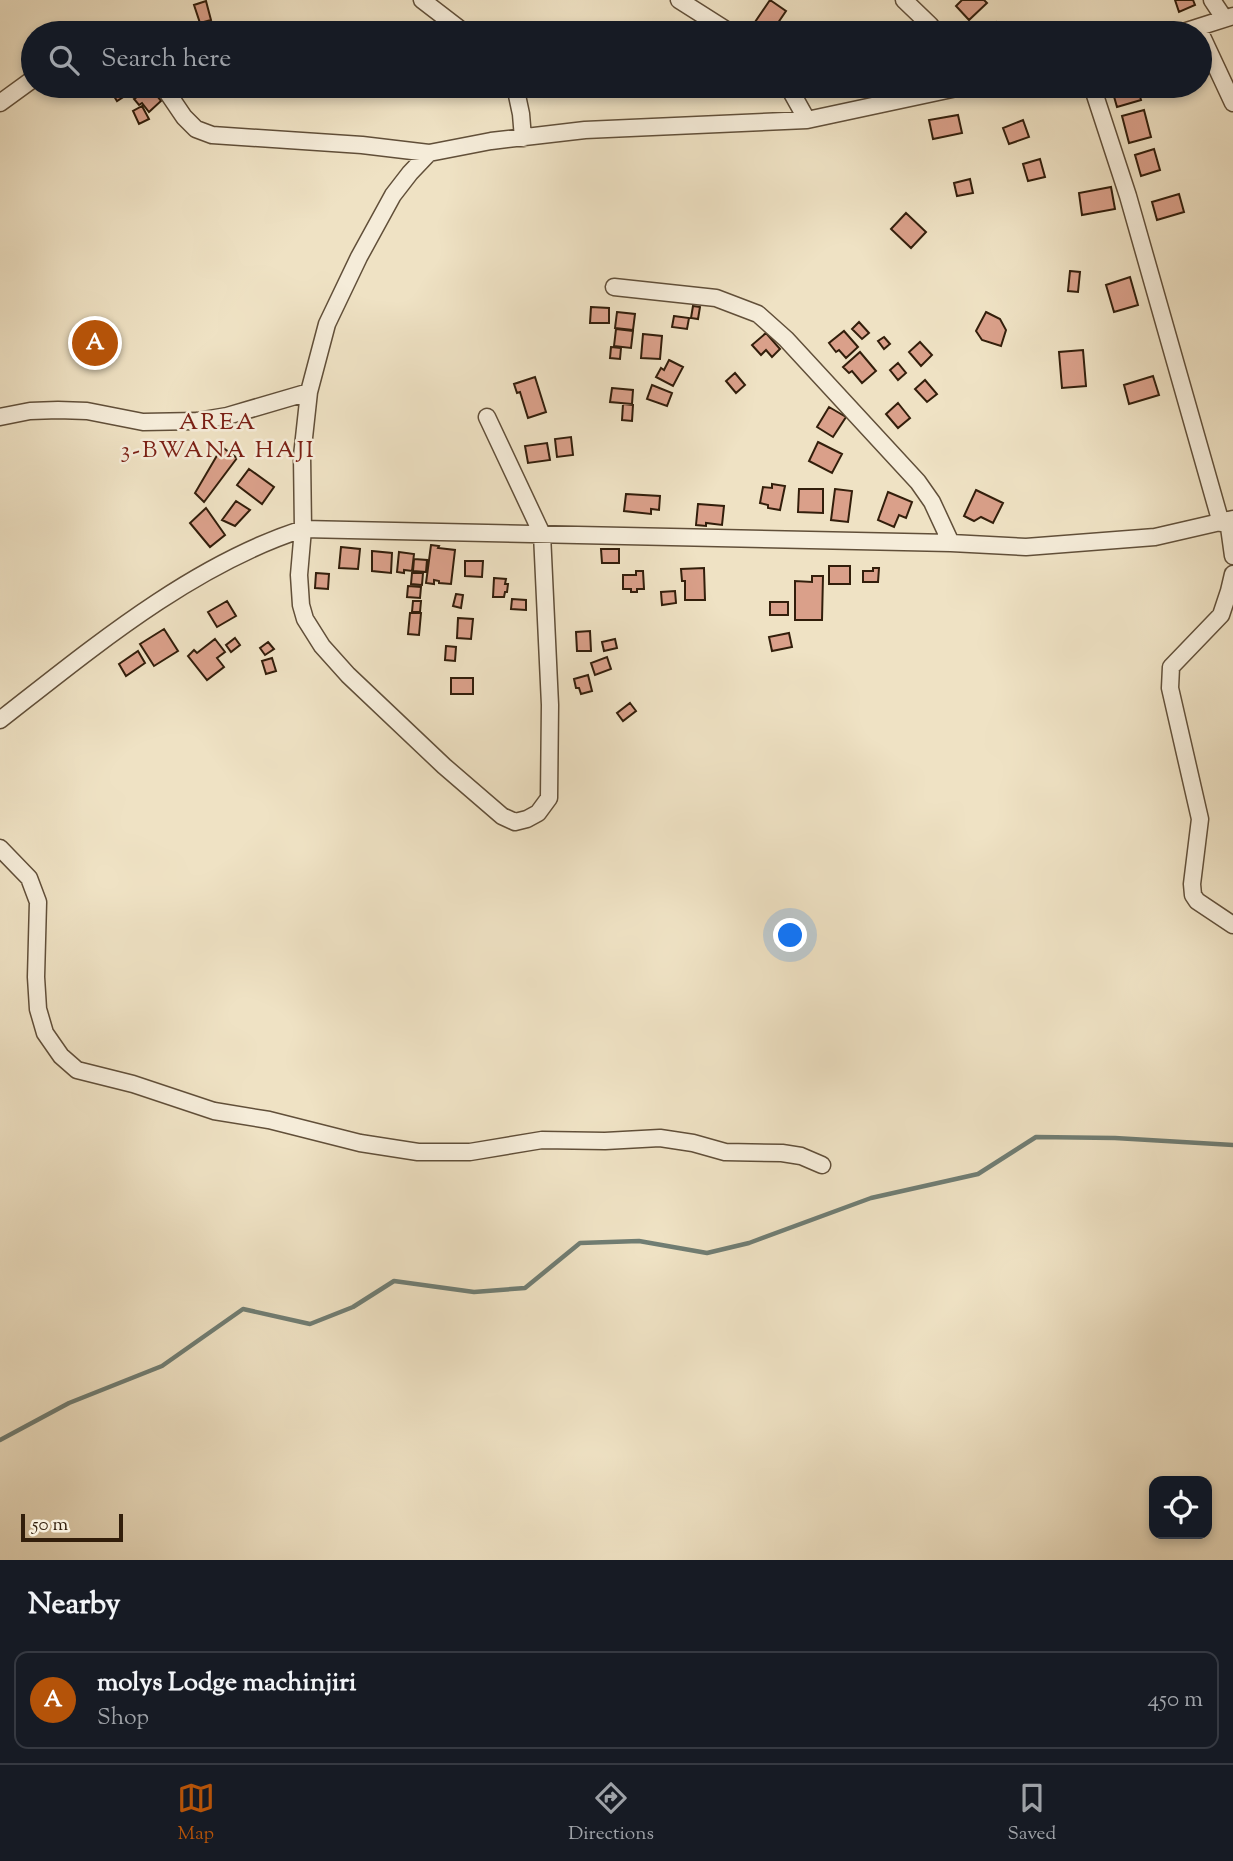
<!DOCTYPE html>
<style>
:root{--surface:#171b24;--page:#242831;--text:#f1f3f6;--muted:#9ea1a6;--line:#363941;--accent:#b45309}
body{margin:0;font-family:"Sorts Mill Goudy",serif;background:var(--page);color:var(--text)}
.controls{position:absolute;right:21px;bottom:21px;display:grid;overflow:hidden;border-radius:14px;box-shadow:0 4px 10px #0003}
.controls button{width:63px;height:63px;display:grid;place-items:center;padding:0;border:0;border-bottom:2px solid var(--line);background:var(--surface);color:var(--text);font:35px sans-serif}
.scale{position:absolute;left:21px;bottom:18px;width:102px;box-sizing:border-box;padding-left:7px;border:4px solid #321e0b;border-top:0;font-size:19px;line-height:24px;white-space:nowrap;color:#321e0b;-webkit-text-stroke:5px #f5ecd9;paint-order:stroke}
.you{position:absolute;left:791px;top:936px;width:24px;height:24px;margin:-18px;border:5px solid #fff;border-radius:50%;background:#1a73e8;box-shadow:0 0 0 10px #1a73e833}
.badge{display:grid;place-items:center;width:46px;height:46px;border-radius:50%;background:var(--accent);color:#fff;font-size:23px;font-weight:700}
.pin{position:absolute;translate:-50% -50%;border:4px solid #fff;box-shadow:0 2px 7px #0006}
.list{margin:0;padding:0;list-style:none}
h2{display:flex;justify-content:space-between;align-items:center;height:91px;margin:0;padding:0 28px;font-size:30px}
h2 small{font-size:23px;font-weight:400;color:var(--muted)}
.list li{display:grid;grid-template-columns:46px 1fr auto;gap:21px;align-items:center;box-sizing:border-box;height:98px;margin:0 14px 14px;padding:0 14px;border:2px solid var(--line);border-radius:14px}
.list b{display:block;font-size:26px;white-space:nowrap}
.list p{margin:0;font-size:23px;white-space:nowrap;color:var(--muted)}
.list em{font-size:23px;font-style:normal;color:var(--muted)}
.icon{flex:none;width:38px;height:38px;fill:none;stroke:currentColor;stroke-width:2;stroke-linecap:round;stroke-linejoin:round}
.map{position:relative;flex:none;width:1233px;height:1560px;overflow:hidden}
.search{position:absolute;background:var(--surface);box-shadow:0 4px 10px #0003;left:21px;right:21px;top:21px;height:77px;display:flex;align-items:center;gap:18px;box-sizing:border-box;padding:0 24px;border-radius:38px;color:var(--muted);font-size:26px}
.sheet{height:203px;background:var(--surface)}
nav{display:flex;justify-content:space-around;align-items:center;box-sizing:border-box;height:98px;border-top:2px solid var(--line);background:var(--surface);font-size:19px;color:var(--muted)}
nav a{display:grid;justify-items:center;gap:4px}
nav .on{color:var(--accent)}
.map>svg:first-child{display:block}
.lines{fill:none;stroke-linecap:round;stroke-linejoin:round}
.stream{stroke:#707d73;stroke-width:4.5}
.building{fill:#daa08a;stroke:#321e0b;stroke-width:2}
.minor-casing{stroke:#614f39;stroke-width:19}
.minor{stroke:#f5ecd9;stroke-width:16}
.labels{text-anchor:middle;stroke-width:5;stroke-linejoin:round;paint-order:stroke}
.quarter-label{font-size:24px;letter-spacing:2px;fill:#7a1f14;stroke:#f5ecd9}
</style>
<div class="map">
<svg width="1233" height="1560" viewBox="0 0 1233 1560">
<rect width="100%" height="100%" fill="#efe2c4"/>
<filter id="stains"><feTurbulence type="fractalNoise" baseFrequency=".00286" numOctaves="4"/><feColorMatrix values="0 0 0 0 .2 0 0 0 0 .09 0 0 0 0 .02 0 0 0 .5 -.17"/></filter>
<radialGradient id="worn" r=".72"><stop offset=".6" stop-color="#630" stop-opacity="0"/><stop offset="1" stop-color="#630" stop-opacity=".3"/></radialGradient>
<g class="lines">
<path class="stream" d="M 0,1440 L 69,1403 L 162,1366 L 243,1309 L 310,1324 L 353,1307 L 394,1281 L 474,1292 L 525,1288 L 580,1243 L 639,1241 L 707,1253 L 749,1243 L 871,1198 L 978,1174 L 1036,1137 L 1115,1138 L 1233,1145"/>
</g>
<path class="building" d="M 770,0 L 786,11 L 771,33 L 759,33 L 751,28 Z
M 962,0 L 984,0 L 987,3 L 969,20 L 956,6 Z
M 1175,0 L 1193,0 L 1195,5 L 1179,12 Z
M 206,1 L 211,20 L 200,23 L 194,5 Z
M 996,22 L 1002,33 L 975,33 Z
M 200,27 L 201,33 L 185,33 L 185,32 Z
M 114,86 L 123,86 L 128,94 L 117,101 L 109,88 Z
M 142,86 L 149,86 L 161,101 L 149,112 L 142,103 L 139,105 L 134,99 L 137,97 L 134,93 Z
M 1111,86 L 1137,86 L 1141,100 L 1117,107 Z
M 142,106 L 149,119 L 139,124 L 133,111 Z
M 1144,110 L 1151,137 L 1129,143 L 1122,116 Z
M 958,115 L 962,133 L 933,139 L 929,120 Z
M 1023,120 L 1029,137 L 1009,144 L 1003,128 Z
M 1154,149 L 1160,170 L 1141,176 L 1135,155 Z
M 1040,159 L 1045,177 L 1028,181 L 1023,164 Z
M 970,179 L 973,193 L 957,196 L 954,183 Z
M 1111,187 L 1115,209 L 1082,215 L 1079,193 Z
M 1179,194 L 1184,212 L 1157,220 L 1152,202 Z
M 906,213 L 926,232 L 911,248 L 891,229 Z
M 1070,271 L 1080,272 L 1078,292 L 1068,291 Z
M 1130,277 L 1138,305 L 1114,312 L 1106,285 Z
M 693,306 L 700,307 L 698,319 L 691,318 Z
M 591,307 L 609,308 L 609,323 L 590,323 Z
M 617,312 L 635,314 L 633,330 L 615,328 Z
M 986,312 L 1000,319 L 1006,330 L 1001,346 L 982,340 L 976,331 Z
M 674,316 L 689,318 L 687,329 L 672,327 Z
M 859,322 L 869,333 L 862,339 L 852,329 Z
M 616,329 L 633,331 L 631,348 L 614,346 Z
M 844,331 L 858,347 L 846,358 L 839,350 L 836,352 L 829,343 Z
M 766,333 L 780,349 L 772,357 L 766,350 L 761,355 L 752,345 Z
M 643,334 L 662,336 L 660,359 L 641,358 Z
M 884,337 L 890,344 L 884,349 L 878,341 Z
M 920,342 L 932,355 L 921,366 L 909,352 Z
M 611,347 L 621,348 L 620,359 L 610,358 Z
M 1083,350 L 1086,386 L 1062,388 L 1059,352 Z
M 860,352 L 876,371 L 862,383 L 852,371 L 849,373 L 843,367 Z
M 669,360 L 683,367 L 673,386 L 656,377 L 661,368 L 664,370 Z
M 898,363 L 906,373 L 898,380 L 890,370 Z
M 735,373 L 745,385 L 736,393 L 726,381 Z
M 1153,376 L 1159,395 L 1129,404 L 1124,385 Z
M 535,377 L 546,412 L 528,418 L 520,392 L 517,393 L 514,384 Z
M 925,380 L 937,394 L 927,402 L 915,389 Z
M 652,385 L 672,393 L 667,406 L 647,399 Z
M 612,388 L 633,390 L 632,404 L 610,402 Z
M 898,403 L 910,418 L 898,428 L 886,414 Z
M 623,404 L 633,405 L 632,421 L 622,420 Z
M 829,407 L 846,417 L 833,437 L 817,427 Z
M 571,437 L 573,455 L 557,457 L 555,439 Z
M 818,442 L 842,454 L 832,473 L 809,461 Z
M 547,443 L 550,460 L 528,463 L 525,446 Z
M 222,447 L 237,458 L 204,502 L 195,493 Z
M 249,469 L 274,487 L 262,504 L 237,485 Z
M 772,484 L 785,486 L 780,510 L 768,508 L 768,505 L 760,503 L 763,487 L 772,488 Z
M 799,489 L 823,489 L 823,513 L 798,512 Z
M 835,489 L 852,491 L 848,522 L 831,520 Z
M 976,490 L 1003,503 L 993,523 L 981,517 L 974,521 L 964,516 Z
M 888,492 L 912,502 L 906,518 L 899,515 L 894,527 L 878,520 Z
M 626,494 L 660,496 L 659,510 L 651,509 L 651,514 L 624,511 Z
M 236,501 L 250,510 L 235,526 L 222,520 Z
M 698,504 L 724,506 L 722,525 L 706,523 L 706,526 L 696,525 Z
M 206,508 L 225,535 L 210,547 L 190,523 Z
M 431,545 L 439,546 L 438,548 L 455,550 L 451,584 L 439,583 L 439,581 L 434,580 L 434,584 L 426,583 Z
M 341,547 L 360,549 L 358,569 L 339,568 Z
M 601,549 L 619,549 L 619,563 L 602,563 Z
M 372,551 L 392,553 L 391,573 L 372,571 Z
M 399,552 L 414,554 L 412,571 L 404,570 L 404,573 L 397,572 Z
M 414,559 L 427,560 L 426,572 L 413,571 Z
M 465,561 L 483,561 L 482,577 L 465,576 Z
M 829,566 L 850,566 L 850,584 L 829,584 Z
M 704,568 L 705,600 L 685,600 L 685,581 L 682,581 L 681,569 Z
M 873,568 L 879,568 L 878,582 L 863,582 L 863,571 L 873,571 Z
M 636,571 L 643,571 L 644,589 L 637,589 L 637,592 L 631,592 L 631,589 L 623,589 L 623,575 L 636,575 Z
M 316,573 L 329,574 L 328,589 L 315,588 Z
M 412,573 L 423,573 L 422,585 L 411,584 Z
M 812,576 L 823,576 L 822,620 L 795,620 L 795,581 L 812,582 Z
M 494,578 L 506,579 L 505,584 L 508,584 L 507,592 L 505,592 L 504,597 L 493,597 Z
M 408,586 L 421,587 L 420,598 L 407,597 Z
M 675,591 L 676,603 L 662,605 L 661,592 Z
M 456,594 L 463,595 L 461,608 L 453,606 Z
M 512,599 L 526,600 L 526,610 L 511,609 Z
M 227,601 L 236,616 L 217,627 L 208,612 Z
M 413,601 L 421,601 L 420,612 L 412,612 Z
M 770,602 L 788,602 L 788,615 L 770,615 Z
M 410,613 L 421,613 L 419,635 L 408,634 Z
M 458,618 L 473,619 L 471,639 L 457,638 Z
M 164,629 L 178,651 L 154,666 L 140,644 Z
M 590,631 L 591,651 L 577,651 L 576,632 Z
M 789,633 L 792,647 L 772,651 L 769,637 Z
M 235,638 L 240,645 L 231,652 L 226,645 Z
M 215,639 L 225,652 L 217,658 L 224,667 L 207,680 L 188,656 L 194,650 L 197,653 Z
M 615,639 L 617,648 L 604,651 L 602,642 Z
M 268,642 L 274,649 L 265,655 L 260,648 Z
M 446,646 L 456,647 L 455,661 L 445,660 Z
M 138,651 L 145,663 L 126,676 L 119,664 Z
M 607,657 L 611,669 L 595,675 L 591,663 Z
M 272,658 L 276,671 L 266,674 L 262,661 Z
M 588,675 L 592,691 L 581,694 L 579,688 L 576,688 L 574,679 Z
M 451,678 L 473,678 L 473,694 L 451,694 Z
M 630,703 L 636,711 L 623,721 L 617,713 Z"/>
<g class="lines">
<defs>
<path id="minor" d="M 422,0 L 465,33
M 679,0 L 731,33
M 904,0 L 930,25 L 936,33
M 1212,0 L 1224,18
M 1198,28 L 1233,103
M 1180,33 L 1233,16
M 163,86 L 184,117 L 196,129 L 212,135 L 362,145 L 429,153 L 491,141 L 585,130 L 807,120 L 966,86
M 515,86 L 521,114 L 523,138
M 788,86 L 807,120
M 1092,86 L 1128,196 L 1221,523
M 0,103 L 33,79
M 429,153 L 410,173 L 393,195 L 359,257 L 327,324 L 309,392 L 302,456 L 303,529 L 299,575 L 301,605 L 305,619 L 322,646 L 348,675 L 444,766 L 502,816 L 515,822 L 527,819 L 538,813 L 549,798 L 550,705 L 542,534 L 487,417
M 614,287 L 716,298 L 758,314 L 786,339 L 918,482 L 932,502 L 951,543
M 0,417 L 30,411 L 58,410 L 87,411 L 143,422 L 197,421 L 227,416 L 309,392
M 1228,520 L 1233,556
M 1233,574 L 1229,591 L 1221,615 L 1171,667 L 1170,688 L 1200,819 L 1192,884 L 1193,895 L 1197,901 L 1233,925
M 0,720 C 91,649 191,565 303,529 L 951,543 L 1026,547 L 1155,537 L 1233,519
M 0,848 L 29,878 L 38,902 L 36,977 L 38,1009 L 45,1033 L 61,1056 L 77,1070 L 133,1084 L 214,1111 L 269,1120 L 360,1143 L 418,1152 L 470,1152 L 542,1140 L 605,1141 L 660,1138 L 693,1143 L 725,1152 L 782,1153 L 801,1156 L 822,1165"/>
</defs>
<use href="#minor" class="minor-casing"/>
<use href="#minor" class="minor"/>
</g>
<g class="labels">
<g class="quarter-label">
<text x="218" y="429">AREA<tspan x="218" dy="28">3-BWANA HAJI</tspan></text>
</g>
</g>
<rect width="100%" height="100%" filter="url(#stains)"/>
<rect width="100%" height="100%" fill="url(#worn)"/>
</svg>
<div class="controls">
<button><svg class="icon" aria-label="locate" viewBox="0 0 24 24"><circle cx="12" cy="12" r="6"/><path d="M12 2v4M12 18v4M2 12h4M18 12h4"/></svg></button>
</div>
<div class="scale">50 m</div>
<div class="you"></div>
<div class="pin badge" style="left:95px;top:343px">A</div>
<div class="search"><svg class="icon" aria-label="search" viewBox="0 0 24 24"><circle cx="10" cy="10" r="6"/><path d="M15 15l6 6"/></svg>Search here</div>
</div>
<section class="sheet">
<h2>Nearby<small></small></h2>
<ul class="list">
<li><span class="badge">A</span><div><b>molys Lodge machinjiri</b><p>Shop</p></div><em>450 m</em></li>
</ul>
</section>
<nav>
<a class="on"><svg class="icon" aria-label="map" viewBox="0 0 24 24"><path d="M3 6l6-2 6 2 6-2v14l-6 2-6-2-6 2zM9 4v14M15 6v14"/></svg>Map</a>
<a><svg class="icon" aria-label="directions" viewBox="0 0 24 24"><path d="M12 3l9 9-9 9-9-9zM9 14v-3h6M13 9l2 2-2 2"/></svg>Directions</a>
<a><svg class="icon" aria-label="saved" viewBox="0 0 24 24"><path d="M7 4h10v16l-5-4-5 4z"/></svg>Saved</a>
</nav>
